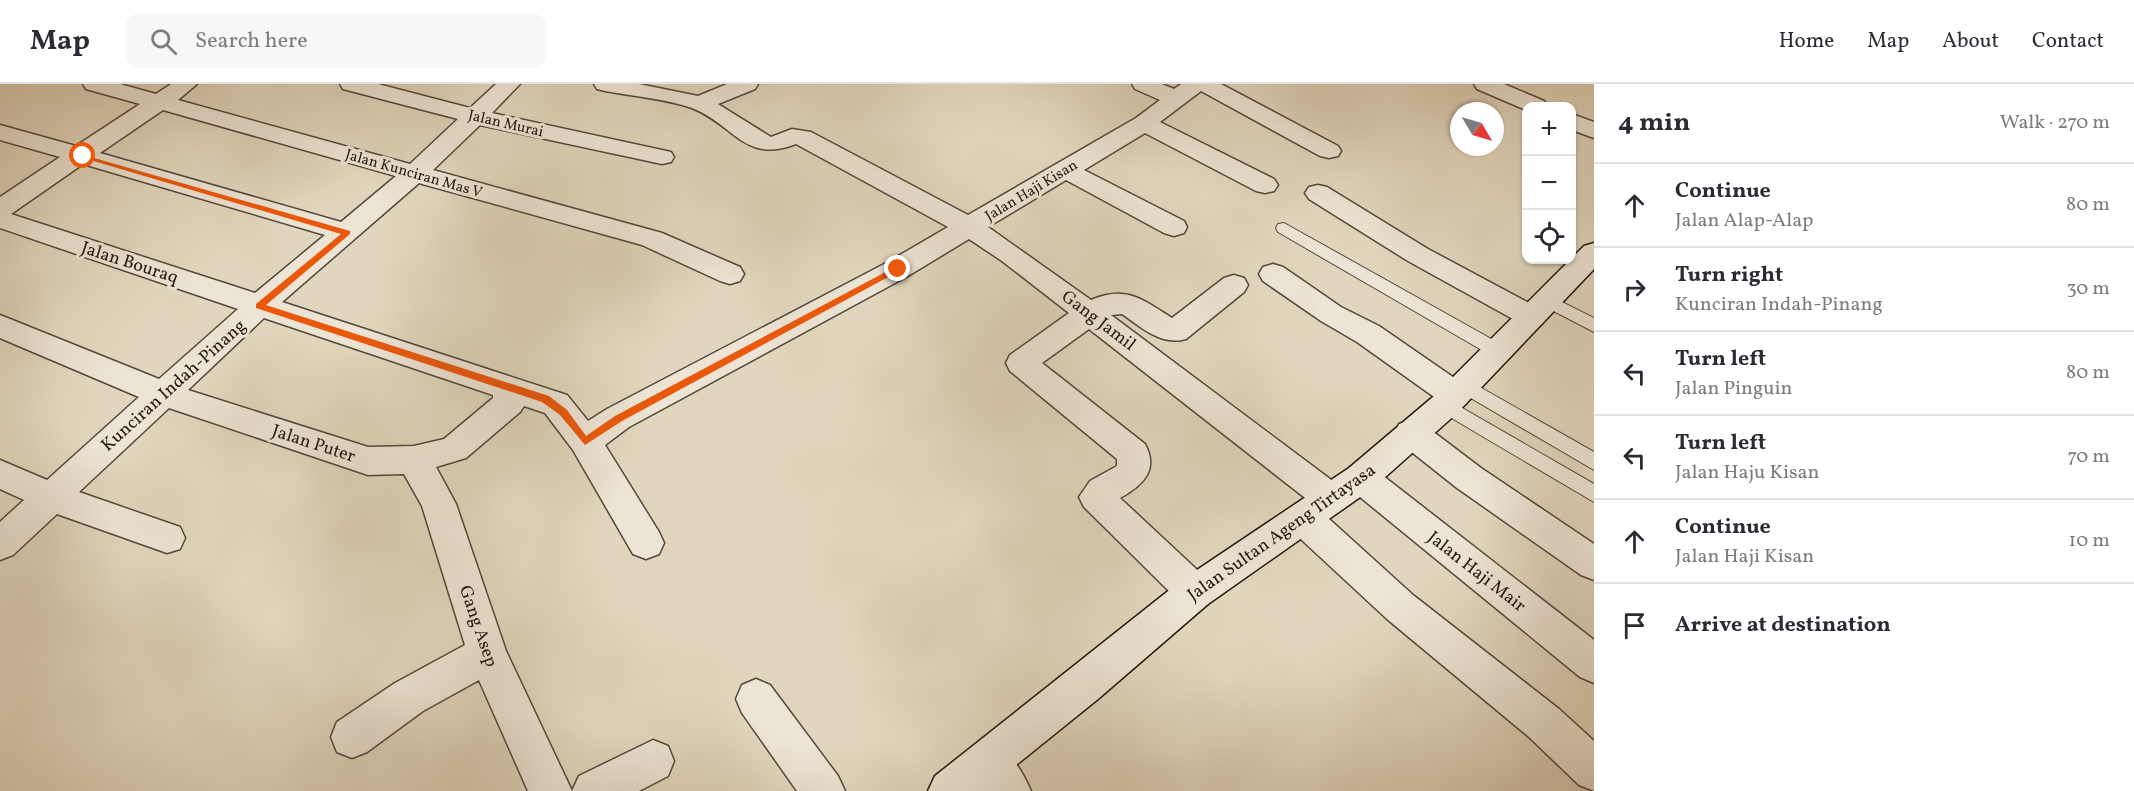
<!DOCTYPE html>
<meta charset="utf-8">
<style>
:root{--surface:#fff;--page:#f7f7f7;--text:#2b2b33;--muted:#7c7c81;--line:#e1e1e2}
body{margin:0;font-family:Vollkorn,serif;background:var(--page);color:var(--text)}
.controls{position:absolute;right:18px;top:18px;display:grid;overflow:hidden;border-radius:12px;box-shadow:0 2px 4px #0004}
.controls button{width:54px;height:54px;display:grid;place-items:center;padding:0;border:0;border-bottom:2px solid var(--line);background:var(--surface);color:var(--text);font:30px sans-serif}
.compass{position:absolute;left:1450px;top:18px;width:54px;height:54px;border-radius:50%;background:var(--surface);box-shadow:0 2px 4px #0004;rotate:128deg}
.stop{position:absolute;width:18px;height:18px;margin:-14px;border:4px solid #ea580c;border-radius:50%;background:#fff}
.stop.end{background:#ea580c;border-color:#fff;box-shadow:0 2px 6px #0008}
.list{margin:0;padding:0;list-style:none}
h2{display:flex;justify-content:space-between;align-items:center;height:78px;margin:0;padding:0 24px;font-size:26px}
h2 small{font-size:20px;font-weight:400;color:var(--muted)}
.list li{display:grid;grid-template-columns:39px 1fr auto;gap:18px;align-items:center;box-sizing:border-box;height:84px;padding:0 24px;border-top:2px solid var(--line)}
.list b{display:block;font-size:22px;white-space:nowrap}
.list p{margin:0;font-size:20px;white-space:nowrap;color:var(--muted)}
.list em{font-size:20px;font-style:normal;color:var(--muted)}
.icon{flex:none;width:33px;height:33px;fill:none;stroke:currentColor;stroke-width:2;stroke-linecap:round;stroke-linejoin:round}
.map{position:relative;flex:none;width:1594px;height:707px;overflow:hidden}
header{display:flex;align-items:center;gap:36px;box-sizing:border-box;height:84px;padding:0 30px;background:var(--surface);border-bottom:2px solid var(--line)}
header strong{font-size:28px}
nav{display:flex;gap:33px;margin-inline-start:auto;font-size:21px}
.search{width:420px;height:54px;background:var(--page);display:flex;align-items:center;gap:15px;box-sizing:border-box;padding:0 21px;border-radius:12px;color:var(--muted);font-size:22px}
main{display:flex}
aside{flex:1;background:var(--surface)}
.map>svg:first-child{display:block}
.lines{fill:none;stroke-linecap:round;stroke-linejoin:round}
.service-casing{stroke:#54483c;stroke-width:2}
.minor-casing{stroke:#54483c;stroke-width:3}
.secondary-casing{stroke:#251911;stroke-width:3}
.service{fill:#ece4d4;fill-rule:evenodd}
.minor{fill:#ece4d4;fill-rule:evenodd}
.secondary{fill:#ece4d4;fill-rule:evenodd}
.route{fill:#ea580c}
.labels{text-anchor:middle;stroke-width:6;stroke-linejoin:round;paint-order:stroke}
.far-street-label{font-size:15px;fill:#251911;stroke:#ece4d4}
.street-label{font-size:18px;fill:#251911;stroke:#ece4d4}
</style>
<header>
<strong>Map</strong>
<div class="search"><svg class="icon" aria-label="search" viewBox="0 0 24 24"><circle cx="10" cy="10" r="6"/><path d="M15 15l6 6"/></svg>Search here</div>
<nav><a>Home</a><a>Map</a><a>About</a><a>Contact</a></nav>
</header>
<main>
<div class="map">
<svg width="1594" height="707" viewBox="0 0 1594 707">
<rect width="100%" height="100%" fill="#e1d6bd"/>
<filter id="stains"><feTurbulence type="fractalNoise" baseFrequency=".00333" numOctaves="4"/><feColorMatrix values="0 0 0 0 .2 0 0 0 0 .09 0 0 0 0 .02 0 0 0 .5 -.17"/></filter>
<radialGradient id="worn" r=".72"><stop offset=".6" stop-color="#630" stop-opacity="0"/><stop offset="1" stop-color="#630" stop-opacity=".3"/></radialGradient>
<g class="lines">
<defs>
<path id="service" d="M 1284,139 L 1504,262 L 1507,267 L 1504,272 L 1492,272 L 1278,148 L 1276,144 L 1278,140 Z
M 1548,211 L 1594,234 L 1594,248 L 1542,221 L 1539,217 Z
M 1464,294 L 1594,368 L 1594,386 L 1457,306 L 1455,301 L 1457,296 Z
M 1445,314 L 1594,400 L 1594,418 L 1438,326 L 1436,321 L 1438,316 Z"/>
<path id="minor" d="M 83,0 L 120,0 L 156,10 L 171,0 L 197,0 L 178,16 L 410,80 L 458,35 L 343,5 L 340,0 L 378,0 L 470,24 L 496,0 L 520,0 L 492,29 L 671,68 L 674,73 L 671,78 L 662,80 L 480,41 L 433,86 L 662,149 L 740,183 L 744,190 L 740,197 L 730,200 L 720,197 L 642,161 L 419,99 L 282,218 L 567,311 L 588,337 L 607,325 L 888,178 L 948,143 L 796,60 C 744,80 735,41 692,24 C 667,15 632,12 605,7 L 597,5 L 594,0 L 639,0 L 698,12 L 727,0 L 758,0 L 755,5 L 718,20 L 771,53 L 792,45 L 811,48 L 968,131 L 1136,34 L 1160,16 L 1135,5 L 1132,0 L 1162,0 L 1174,5 L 1181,0 L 1221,0 L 1338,62 L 1341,67 L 1338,72 L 1329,74 L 1320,72 L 1201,7 L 1160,38 L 1274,95 L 1278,101 L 1274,107 L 1265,109 L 1256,107 L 1145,49 L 1084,86 L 1184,137 L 1187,143 L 1184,149 L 1174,152 L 1164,149 L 1066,96 L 988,143 L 1091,216 C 1126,201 1142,215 1172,234 L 1224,194 L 1234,191 L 1244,194 L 1248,201 L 1244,208 L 1186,255 C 1161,262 1141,243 1122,230 L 1111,231 L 1342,404 L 1347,414 L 1342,424 L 1330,428 L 1318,424 L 1089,245 L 1042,279 L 1145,360 C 1159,386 1143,401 1120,414 L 1208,496 L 1214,508 L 1208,520 L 1195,525 L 1182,520 L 1084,423 L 1079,413 L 1090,397 L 1117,382 L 1117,375 L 1010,287 L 1006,279 L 1010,271 L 1069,229 L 1002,177 L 969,155 L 908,192 L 629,343 L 605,361 L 659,448 L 664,459 L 659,470 L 646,475 L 633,470 L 573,366 L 545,329 L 524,322 L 520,328 L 466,374 L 436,383 L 456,420 L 506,567 L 572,707 L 528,707 L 479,596 L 423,627 L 367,668 L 352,674 L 337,668 L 331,653 L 337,638 L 395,599 L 465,561 L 422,422 L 404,390 L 368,391 L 169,324 L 79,408 L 180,443 L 185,454 L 180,465 L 167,469 L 57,430 L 13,471 L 0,476 L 0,438 L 24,416 L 0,405 L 0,376 L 47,396 L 139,313 L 0,254 L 0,231 L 159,295 L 238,225 L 0,144 L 0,113 L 60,73 L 0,56 L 0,41 L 76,62 L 140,20 L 86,5 ZM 163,26 L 396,92 L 341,138 L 100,69 ZM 83,80 L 325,151 L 255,209 L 11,130 ZM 264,234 L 493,311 L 493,314 L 444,355 L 414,362 L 368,363 L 188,306 Z
M 1474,0 L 1504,0 L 1544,17 L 1548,22 L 1526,22 L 1526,26 L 1477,5 Z
M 1572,30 L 1594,38 L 1594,54 L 1572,46 Z
M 1318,101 L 1327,103 L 1428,165 L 1542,226 L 1547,233 L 1542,240 L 1532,243 L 1522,240 L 1408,177 L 1309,115 L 1305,109 L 1309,103 Z
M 1273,180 L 1283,183 L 1341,223 L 1379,242 L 1466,302 L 1471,311 L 1466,320 L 1455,323 L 1444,320 L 1357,258 L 1321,237 L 1263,197 L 1259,190 L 1263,183 Z
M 1411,336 L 1423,340 L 1481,384 L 1594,460 L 1594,496 L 1581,491 L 1457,404 L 1399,358 L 1395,349 L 1399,340 Z
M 1361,380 L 1373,384 L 1594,556 L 1594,599 L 1580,593 L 1349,404 L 1344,394 L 1349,384 Z
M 1304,420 L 1317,424 L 1413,511 L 1559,625 L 1594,657 L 1594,707 L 1579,701 L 1529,653 L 1387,535 L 1291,446 L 1286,435 L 1291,424 Z
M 756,595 L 770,601 L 838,692 L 845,707 L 797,707 L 742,629 L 736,615 L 742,601 Z
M 653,656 L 668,662 L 674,677 L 668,692 L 639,707 L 572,707 L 579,692 Z
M 988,657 C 1010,666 1022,686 1031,707 L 983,707 L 967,678 L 973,663 Z"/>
<path id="secondary" d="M 1594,159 L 1594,185 L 1456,330 L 1373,404 L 1208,520 L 1098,615 L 984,707 L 928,707 L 935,692 L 1182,496 L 1349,384 L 1434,312 L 1584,162 Z"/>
</defs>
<use href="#service" class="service-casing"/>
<use href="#minor" class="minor-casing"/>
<use href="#secondary" class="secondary-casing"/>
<use href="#service" class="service"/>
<use href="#minor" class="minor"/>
<use href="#secondary" class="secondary"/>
</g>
<path class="route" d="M 80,70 L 350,147 L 350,150 L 266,221 L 549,312 L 567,326 L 586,352 L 615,332 L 895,183 L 903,185 L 622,337 L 585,361 L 560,331 L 542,318 L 256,224 L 256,220 L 341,150 L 80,73 Z"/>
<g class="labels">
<g class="far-street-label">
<text transform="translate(506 39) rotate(13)" y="5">Jalan Murai</text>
<text transform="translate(414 89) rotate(16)" y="5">Jalan Kunciran Mas V</text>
<text transform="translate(1031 106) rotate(-31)" y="5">Jalan Haji Kisan</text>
</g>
<g class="street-label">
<text transform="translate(130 178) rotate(18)" y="6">Jalan Bouraq</text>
<text transform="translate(1099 236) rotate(37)" y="6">Gang Jamil</text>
<text transform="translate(173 301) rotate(-42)" y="6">Kunciran Indah-Pinang</text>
<text transform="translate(314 359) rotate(18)" y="6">Jalan Puter</text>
<text transform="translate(1281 448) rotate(-35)" y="6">Jalan Sultan Ageng Tirtayasa</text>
<text transform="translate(1477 487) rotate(38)" y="6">Jalan Haji Mair</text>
<text transform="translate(479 542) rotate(71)" y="6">Gang Asep</text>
</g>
</g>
<rect width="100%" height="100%" filter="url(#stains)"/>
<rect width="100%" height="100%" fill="url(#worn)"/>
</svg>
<div class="controls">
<button>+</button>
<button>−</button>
<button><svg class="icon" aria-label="locate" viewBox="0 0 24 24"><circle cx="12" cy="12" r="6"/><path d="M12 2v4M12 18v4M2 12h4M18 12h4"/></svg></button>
</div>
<svg class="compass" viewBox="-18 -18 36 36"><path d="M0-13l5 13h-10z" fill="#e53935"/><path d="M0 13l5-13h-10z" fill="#7c7c81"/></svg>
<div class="stop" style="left:83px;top:72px"></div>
<div class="stop end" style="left:898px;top:185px"></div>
</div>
<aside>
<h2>4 min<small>Walk · 270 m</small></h2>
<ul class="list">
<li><svg class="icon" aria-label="ahead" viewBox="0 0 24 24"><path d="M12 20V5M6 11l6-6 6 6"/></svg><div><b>Continue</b><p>Jalan Alap-Alap</p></div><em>80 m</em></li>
<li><svg class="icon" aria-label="right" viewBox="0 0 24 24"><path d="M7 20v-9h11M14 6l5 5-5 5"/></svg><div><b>Turn right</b><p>Kunciran Indah-Pinang</p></div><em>30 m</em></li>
<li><svg class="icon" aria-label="left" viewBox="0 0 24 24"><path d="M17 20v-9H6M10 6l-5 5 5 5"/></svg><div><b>Turn left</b><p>Jalan Pinguin</p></div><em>80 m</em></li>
<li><svg class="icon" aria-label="left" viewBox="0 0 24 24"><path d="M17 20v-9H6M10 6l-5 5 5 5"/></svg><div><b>Turn left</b><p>Jalan Haju Kisan</p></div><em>70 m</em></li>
<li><svg class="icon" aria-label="ahead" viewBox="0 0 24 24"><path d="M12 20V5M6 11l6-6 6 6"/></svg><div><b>Continue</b><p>Jalan Haji Kisan</p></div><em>10 m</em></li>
<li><svg class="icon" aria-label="arrive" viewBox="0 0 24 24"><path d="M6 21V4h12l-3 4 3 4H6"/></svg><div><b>Arrive at destination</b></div></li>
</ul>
</aside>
</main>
